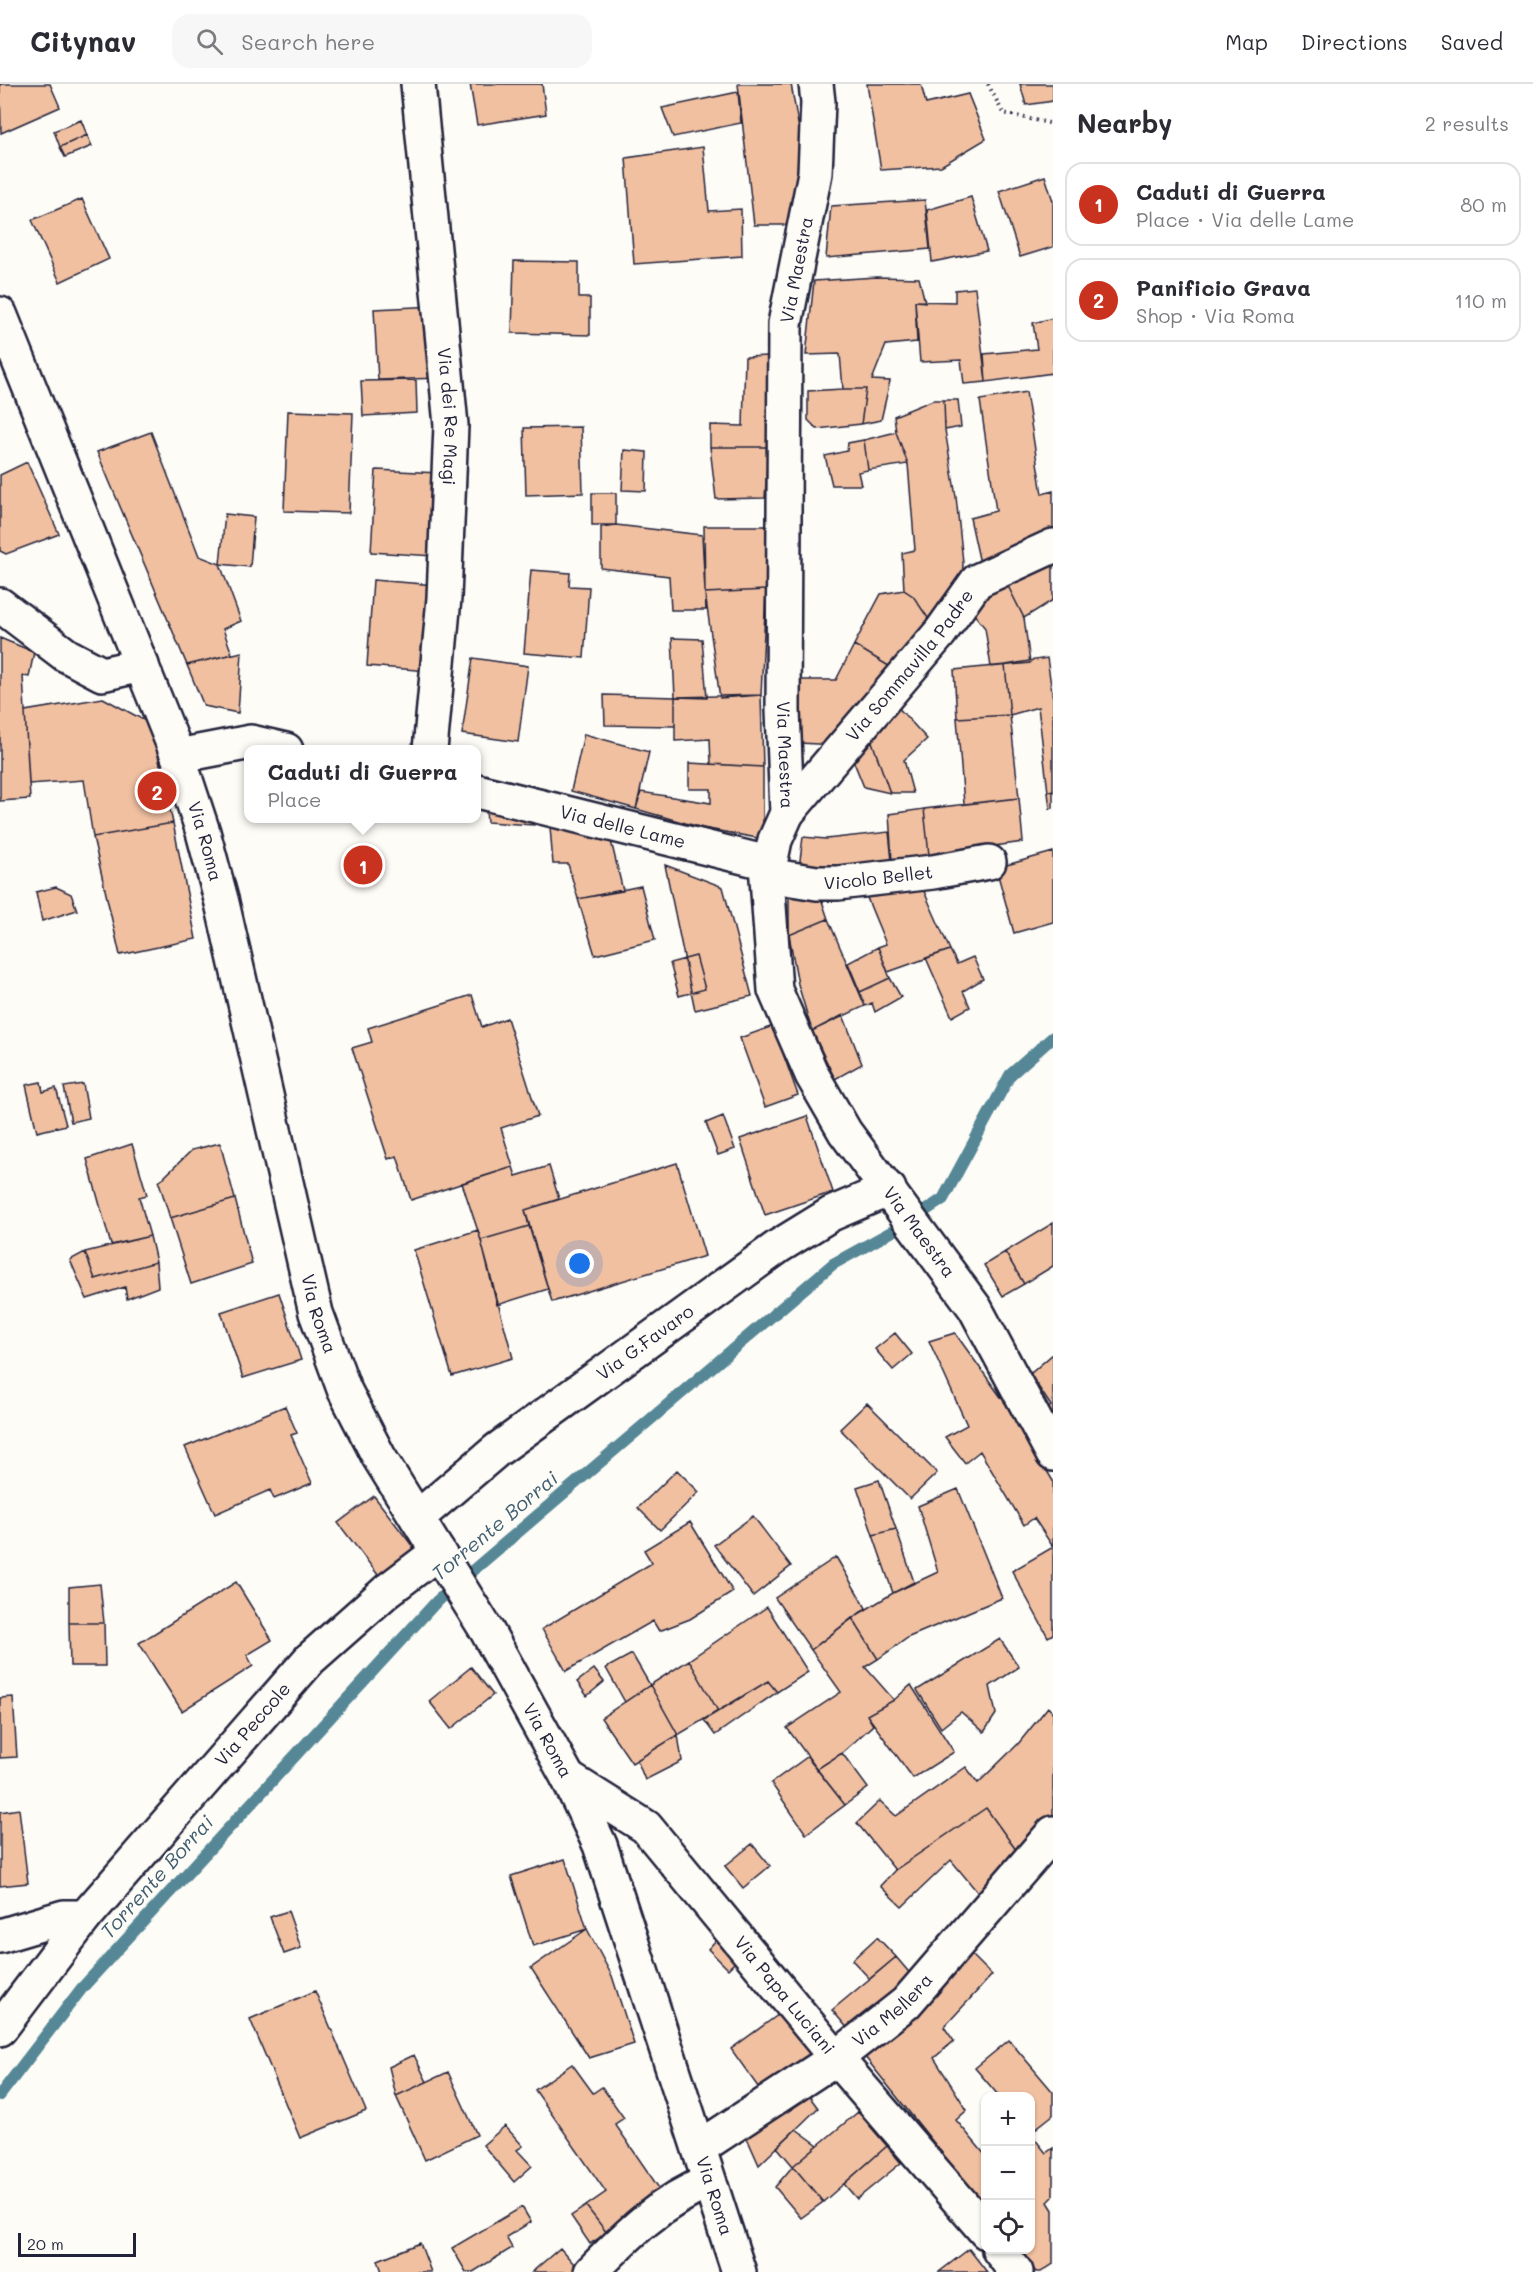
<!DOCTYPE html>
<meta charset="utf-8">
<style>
:root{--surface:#fff;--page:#f7f7f7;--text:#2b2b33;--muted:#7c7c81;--line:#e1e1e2;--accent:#c8321e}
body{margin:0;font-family:Mali,sans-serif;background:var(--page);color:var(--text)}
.controls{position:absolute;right:18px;bottom:18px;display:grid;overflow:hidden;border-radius:12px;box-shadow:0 2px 4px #0004}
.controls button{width:54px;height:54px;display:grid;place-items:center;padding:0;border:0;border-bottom:2px solid var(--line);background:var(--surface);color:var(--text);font:30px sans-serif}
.scale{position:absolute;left:18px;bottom:15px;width:118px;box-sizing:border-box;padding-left:6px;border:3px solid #22223b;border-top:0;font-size:16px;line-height:21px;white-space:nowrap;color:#22223b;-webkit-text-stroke:4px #fdfcf7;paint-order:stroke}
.you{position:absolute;left:580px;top:1180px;width:21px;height:21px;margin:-15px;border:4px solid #fff;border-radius:50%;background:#1a73e8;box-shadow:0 0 0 9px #1a73e833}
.badge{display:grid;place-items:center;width:39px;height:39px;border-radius:50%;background:var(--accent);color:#fff;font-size:20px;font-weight:700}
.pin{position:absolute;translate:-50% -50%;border:3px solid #fff;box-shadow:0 2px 6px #0006}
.popup{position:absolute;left:244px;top:661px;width:237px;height:78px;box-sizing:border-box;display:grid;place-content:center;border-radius:12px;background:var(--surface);filter:drop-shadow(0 2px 4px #0005);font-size:20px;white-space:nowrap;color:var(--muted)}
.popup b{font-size:22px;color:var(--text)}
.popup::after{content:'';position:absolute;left:50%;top:100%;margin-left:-12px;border:12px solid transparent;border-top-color:var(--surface)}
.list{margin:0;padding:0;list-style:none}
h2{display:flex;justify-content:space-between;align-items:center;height:78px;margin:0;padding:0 24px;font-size:26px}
h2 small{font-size:20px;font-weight:400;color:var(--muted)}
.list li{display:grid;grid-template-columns:39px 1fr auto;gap:18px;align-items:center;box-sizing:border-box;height:84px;margin:0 12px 12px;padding:0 12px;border:2px solid var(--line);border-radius:18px}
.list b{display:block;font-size:22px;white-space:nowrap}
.list p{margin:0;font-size:20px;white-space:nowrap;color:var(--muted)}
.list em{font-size:20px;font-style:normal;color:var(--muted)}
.icon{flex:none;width:33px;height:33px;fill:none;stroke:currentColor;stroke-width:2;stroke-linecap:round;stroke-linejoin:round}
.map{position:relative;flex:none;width:1053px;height:2188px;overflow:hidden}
header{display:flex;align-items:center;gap:36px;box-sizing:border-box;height:84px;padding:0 30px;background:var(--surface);border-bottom:2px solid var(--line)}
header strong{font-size:28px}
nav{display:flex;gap:33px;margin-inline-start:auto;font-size:21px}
.search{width:420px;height:54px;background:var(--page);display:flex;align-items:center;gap:15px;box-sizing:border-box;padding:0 21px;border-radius:18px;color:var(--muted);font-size:22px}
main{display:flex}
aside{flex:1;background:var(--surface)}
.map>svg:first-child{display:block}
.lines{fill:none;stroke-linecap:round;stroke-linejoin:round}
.stream{stroke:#568796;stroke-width:12}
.building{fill:#f1c0a1;stroke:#22223b;stroke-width:1.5}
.street-casing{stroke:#22223b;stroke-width:38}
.secondary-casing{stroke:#22223b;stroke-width:38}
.path{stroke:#22223b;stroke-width:4;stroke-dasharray:1.5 4.5;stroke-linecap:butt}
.street{stroke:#fdfcf7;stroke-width:33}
.secondary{stroke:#fdfcf7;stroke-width:33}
.labels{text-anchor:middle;stroke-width:4.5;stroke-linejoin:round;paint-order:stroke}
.street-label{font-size:18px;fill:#22223b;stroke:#fdfcf7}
.water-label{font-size:20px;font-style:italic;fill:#405d70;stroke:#fdfcf7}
</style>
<header>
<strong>Citynav</strong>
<div class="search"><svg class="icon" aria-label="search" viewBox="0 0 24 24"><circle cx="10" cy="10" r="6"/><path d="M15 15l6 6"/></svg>Search here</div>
<nav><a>Map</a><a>Directions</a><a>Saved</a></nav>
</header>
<main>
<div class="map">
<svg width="1053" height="2188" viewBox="0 0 1053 2188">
<rect width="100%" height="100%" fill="#fdfcf7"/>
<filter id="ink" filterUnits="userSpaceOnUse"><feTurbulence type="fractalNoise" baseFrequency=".0167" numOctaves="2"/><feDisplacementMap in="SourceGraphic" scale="12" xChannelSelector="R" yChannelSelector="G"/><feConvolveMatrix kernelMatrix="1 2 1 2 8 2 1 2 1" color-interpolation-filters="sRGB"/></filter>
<g filter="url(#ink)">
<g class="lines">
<path class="stream" d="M 0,2011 L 82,1904 L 437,1517 L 833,1180 L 902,1142 L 943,1115 L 1010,991 L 1053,953"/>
</g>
<path class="building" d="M 0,0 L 50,0 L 60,23 L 1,49 Z
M 470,0 L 542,0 L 546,30 L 477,41 Z
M 738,0 L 791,0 L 800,51 L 793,141 L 754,141 Z
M 867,0 L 921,0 L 926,20 L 968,10 L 986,55 L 941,82 L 881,86 Z
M 1020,0 L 1053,0 L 1053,17 L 1026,21 Z
M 738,8 L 741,39 L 673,53 L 662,24 Z
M 81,36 L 87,51 L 60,63 L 54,47 Z
M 87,51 L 92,62 L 65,73 L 60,63 Z
M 703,63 L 709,127 L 741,125 L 742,172 L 634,180 L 626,74 Z
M 1045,92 L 1053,117 L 1053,163 L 1020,173 L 999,107 Z
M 971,113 L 987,167 L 932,178 L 927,126 Z
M 82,115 L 109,175 L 60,198 L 32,136 Z
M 925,116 L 930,165 L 826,174 L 831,122 Z
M 514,177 L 579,178 L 579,214 L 590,214 L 590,251 L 512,249 Z
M 877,193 L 919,194 L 925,218 L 915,217 L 917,258 L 886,261 L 872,296 L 890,297 L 881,336 L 861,340 L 866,305 L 843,305 L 840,270 L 806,271 L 814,197 Z
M 975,204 L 986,298 L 964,300 L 961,276 L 920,278 L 915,217 L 955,218 L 955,206 Z
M 437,222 L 441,294 L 378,296 L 374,225 Z
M 1053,234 L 1053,289 L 986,298 L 984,270 L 1037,265 L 1033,239 Z
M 769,272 L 768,363 L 710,363 L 710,341 L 743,342 L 745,273 Z
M 416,296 L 417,329 L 363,332 L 361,297 Z
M 843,305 L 866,305 L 861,340 L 817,345 L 808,336 L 808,307 Z
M 1026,308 L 1042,410 L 1053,407 L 1053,447 L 981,484 L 970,434 L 996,427 L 980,316 Z
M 933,316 L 944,316 L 945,346 L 956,413 L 963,478 L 962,502 L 936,534 L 928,534 L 913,512 L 904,506 L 902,469 L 915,466 L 908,380 L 896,348 L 894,332 Z
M 944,316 L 958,316 L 961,343 L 945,346 Z
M 288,327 L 353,329 L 349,429 L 284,427 Z
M 581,343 L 583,409 L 526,411 L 524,344 Z
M 151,348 L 199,472 L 220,480 L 241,537 L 223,545 L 232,570 L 187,581 L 97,368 Z
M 896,348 L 908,380 L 868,386 L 864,356 Z
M 864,356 L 868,386 L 858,388 L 861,401 L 832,401 L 825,372 L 847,367 L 848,359 Z
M 710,363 L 768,363 L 765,414 L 716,415 Z
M 624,366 L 647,368 L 646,407 L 622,406 Z
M 27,378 L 59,450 L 6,470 L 0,467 L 0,391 Z
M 376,386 L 439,389 L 434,472 L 371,468 Z
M 592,409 L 616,409 L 616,441 L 592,441 Z
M 225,430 L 254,433 L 250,483 L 220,480 Z
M 616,441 L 702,451 L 706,526 L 671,526 L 669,492 L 601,484 L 601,443 Z
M 704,442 L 766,442 L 766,506 L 705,509 Z
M 1053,473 L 1053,516 L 1024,534 L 1006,498 Z
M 531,486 L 570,489 L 569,502 L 589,503 L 584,574 L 524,569 Z
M 373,496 L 436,501 L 429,587 L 367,582 Z
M 1006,498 L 1024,534 L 1030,579 L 991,583 L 985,544 L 970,525 Z
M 766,506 L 761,611 L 720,614 L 705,509 Z
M 904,506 L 913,512 L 928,534 L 897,587 L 854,561 L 881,510 Z
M 0,554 L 34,568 L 29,593 L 23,592 L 30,715 L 0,717 Z
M 672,554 L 702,555 L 707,614 L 675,613 Z
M 854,561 L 897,587 L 835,661 L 800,659 L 801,596 L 836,596 Z
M 242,568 L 238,629 L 204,622 L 187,581 Z
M 473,574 L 528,582 L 518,658 L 462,650 Z
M 1047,574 L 1053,615 L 1053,707 L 1048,708 L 1038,623 L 1010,631 L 1005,581 Z
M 1005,581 L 1010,631 L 957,634 L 954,586 Z
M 604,611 L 675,613 L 675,642 L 605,641 Z
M 761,611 L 763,683 L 711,680 L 710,655 L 675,657 L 675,613 Z
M 103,614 L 151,640 L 173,739 L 93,753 L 84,696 L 29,700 L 25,627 Z
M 894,619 L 927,655 L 904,676 L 913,709 L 890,709 L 868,646 Z
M 1010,631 L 1019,714 L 964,720 L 957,634 Z
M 868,646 L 890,709 L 864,703 L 849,666 Z
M 584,650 L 649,668 L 636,725 L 571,707 Z
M 689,679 L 763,683 L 763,755 L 703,744 L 636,725 L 641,708 L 711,719 L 711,705 L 689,705 Z
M 1053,707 L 1053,724 L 1050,725 L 1048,708 Z
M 1019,714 L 1023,758 L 929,771 L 924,725 Z
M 485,715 L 532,726 L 534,741 L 487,738 Z
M 924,725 L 929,771 L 892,777 L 889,730 Z
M 549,730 L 607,740 L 623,807 L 578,815 L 568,780 L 553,780 Z
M 173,739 L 196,855 L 120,871 L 93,753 Z
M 889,748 L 892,777 L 826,786 L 799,784 L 803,753 L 826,755 Z
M 1053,768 L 1053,838 L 1014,849 L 996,784 Z
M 665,781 L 723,803 L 752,912 L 695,926 Z
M 919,796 L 950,866 L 888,888 L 878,863 L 886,860 L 863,804 Z
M 641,802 L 655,856 L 595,871 L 578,815 Z
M 56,803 L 71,810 L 77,826 L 42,837 L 36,808 Z
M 789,803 L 819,808 L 828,835 L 789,851 Z
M 828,835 L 865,922 L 812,947 L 798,900 L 789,851 Z
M 878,863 L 890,894 L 860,908 L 848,879 Z
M 950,866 L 957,880 L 973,873 L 983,895 L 963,907 L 970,923 L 952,933 L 926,874 Z
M 696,872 L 705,905 L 679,912 L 670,879 Z
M 890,894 L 901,913 L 875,928 L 872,919 L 865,922 L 860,908 Z
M 472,911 L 482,943 L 507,934 L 538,1032 L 501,1044 L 513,1083 L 411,1116 L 397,1072 L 388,1075 L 352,964 L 372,958 L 368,944 Z
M 843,931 L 862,980 L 835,995 L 812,947 Z
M 773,942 L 798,1011 L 765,1023 L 740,954 Z
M 41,998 L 43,1008 L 56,1004 L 66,1041 L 37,1048 L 26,1001 Z
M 83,1000 L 89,1034 L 71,1038 L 64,1003 Z
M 723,1032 L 735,1065 L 718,1071 L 706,1039 Z
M 807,1032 L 833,1108 L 765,1131 L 740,1055 Z
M 220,1059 L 235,1115 L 170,1134 L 159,1098 L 192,1066 Z
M 132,1060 L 147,1111 L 139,1113 L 150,1152 L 111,1161 L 87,1075 Z
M 677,1079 L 705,1172 L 552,1218 L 525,1126 Z
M 549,1082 L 559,1115 L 525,1126 L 529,1142 L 481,1156 L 462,1099 L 513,1083 L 516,1092 Z
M 235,1115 L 252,1180 L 191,1200 L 170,1134 Z
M 1053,1139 L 1053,1182 L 1024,1200 L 1005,1168 Z
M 529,1142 L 548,1205 L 497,1221 L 481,1156 Z
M 478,1146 L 513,1274 L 452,1292 L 414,1166 Z
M 150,1152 L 156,1178 L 95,1195 L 85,1168 Z
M 85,1168 L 95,1195 L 156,1178 L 158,1203 L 127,1215 L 125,1203 L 87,1215 L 70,1176 Z
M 1005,1168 L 1024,1200 L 1003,1212 L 984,1181 Z
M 279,1209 L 301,1276 L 243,1294 L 221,1228 Z
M 895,1249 L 912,1270 L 893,1286 L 875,1265 Z
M 955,1249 L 1013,1330 L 1053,1397 L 1053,1463 L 1034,1434 L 1024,1441 L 980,1367 L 965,1379 L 945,1353 L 967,1341 L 929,1257 Z
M 1053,1270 L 1053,1352 L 1042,1331 L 1051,1322 L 1030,1290 Z
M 867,1319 L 937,1389 L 910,1415 L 840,1345 Z
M 285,1322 L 297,1349 L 291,1351 L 312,1399 L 274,1415 L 270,1406 L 215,1430 L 185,1363 Z
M 677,1386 L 699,1408 L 660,1446 L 638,1424 Z
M 879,1396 L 896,1445 L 873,1451 L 857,1403 Z
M 958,1405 L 1002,1514 L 909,1553 L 878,1575 L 852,1534 L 893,1509 L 938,1488 L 918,1422 Z
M 374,1412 L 420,1472 L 385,1500 L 338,1439 Z
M 753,1432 L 791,1482 L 753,1512 L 714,1461 Z
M 690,1438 L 733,1508 L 690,1535 L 659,1547 L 653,1537 L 566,1587 L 542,1545 L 652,1479 L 644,1466 Z
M 896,1445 L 914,1498 L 893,1509 L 873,1451 Z
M 1053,1463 L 1053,1550 L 1048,1553 L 1012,1487 Z
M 836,1473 L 866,1524 L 811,1566 L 775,1514 Z
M 236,1498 L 272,1556 L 247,1571 L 253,1582 L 182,1627 L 139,1559 Z
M 100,1500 L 104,1539 L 69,1539 L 69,1503 Z
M 767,1523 L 808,1588 L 777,1608 L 768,1597 L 718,1627 L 689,1576 Z
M 852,1534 L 878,1575 L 865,1583 L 894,1616 L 867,1631 L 873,1641 L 842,1669 L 817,1685 L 787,1644 L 841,1608 L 811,1566 Z
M 69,1539 L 104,1539 L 105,1582 L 70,1582 Z
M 1000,1555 L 1019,1583 L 990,1602 L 996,1630 L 984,1648 L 961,1628 L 941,1644 L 917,1606 Z
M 632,1570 L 650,1601 L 625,1618 L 606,1584 Z
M 689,1576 L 718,1627 L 678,1651 L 650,1601 Z
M 471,1583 L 493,1611 L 451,1645 L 429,1617 Z
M 594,1585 L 604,1598 L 587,1612 L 577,1598 Z
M 768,1597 L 777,1608 L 715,1651 L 704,1636 Z
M 650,1601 L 678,1651 L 632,1679 L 601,1634 Z
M 911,1601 L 954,1668 L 913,1694 L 867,1631 L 894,1616 Z
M 13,1613 L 17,1673 L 0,1674 L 0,1614 Z
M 1048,1623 L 1053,1629 L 1053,1740 L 1024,1777 L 986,1724 L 895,1786 L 857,1739 L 880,1717 L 896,1732 L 966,1683 L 978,1699 L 1018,1660 Z
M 678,1651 L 682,1677 L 645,1696 L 637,1676 Z
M 842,1669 L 868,1704 L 845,1721 L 817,1685 Z
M 807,1673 L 845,1721 L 806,1750 L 771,1699 Z
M 986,1724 L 1024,1777 L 979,1810 L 951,1776 L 902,1823 L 880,1802 L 895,1786 Z
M 19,1725 L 28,1799 L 0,1802 L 0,1728 Z
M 752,1760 L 770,1782 L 743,1804 L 725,1782 Z
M 565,1775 L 587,1845 L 533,1862 L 511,1792 Z
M 288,1827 L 301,1864 L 284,1870 L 270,1833 Z
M 587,1845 L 612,1892 L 634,1960 L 589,1974 L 531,1884 Z
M 877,1853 L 896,1873 L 870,1895 L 852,1876 Z
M 718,1854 L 739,1874 L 728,1885 L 708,1865 Z
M 970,1869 L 992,1891 L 944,1943 L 954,1957 L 934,1974 L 967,2026 L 956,2036 L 986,2072 L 986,2124 L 861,1968 Z
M 896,1873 L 919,1900 L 855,1953 L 832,1926 Z
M 315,1907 L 366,2027 L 300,2054 L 250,1935 Z
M 782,1928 L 819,1979 L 768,2017 L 731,1965 Z
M 1009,1956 L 1053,2008 L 1053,2031 L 1030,2049 L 1030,2012 L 999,2012 L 975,1984 Z
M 414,1971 L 427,1998 L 396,2012 L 389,1983 Z
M 572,1980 L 593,2009 L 602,2003 L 624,2034 L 615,2040 L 663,2110 L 607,2149 L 586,2122 L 606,2108 L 535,2006 Z
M 448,1988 L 477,2051 L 425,2076 L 396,2012 Z
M 803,2004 L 818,2024 L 759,2081 L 747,2054 Z
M 858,2028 L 887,2062 L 823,2118 L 793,2082 Z
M 505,2042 L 523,2062 L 517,2066 L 532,2082 L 514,2098 L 483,2061 Z
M 796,2045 L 818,2061 L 793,2082 L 777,2063 Z
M 1030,2049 L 1046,2069 L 1053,2064 L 1053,2113 L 1048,2118 L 1053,2126 L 1053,2180 L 1041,2188 L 1036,2188 L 1018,2166 L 1030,2166 Z
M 887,2062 L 901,2079 L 857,2115 L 844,2100 Z
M 793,2082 L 823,2118 L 801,2134 L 775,2103 Z
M 586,2122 L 607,2149 L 590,2160 L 571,2132 Z
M 522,2123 L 531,2138 L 506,2153 L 512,2164 L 473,2188 L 466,2188 L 452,2164 Z
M 420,2159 L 431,2188 L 382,2188 L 378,2176 Z
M 560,2164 L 581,2188 L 532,2188 Z
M 969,2165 L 987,2188 L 939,2188 Z"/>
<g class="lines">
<defs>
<g id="street">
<path id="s1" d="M 418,0 L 451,341 L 444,514 L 430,666"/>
<path id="s2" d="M 816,0 L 818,18 L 815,89 L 785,240 L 783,626 L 787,729 L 775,756 L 767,794 L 775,906 L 812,991 L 845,1048 L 975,1224 L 1053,1370"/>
<path d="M 0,521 L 66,571 L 102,590 L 142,581"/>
<path d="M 178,672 L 251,658 L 286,666"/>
<path id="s3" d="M 477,707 L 768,779"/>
<path id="s4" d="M 787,729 L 940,549 L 977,497 L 1053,462"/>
<path id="s5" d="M 767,791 L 817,799 L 838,799 L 933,788 L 989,778"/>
<path id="s6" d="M 417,1434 L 497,1366 L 779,1162 L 831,1130 L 889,1105"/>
<path id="s7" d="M 568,1694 L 646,1743 L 836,1974 L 986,2148"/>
<path d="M 0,1852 L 64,1833 L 85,1833"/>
<path id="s8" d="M 0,1945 L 85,1833 L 310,1575 L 388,1506 L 438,1468"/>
<path id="s9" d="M 699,2064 L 836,1974 L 906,1919 L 1053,1749"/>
<path d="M 999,2166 L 1016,2188"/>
<path d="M 591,2188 C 627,2151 661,2117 709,2098"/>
</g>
<g id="secondary">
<path id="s10" d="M 0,230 L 178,672 L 203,748 L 222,819 L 316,1229 L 344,1305 L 379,1373 L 487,1547 L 568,1694 L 600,1761 L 739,2188"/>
</g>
</defs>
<use href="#street" class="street-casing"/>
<use href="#secondary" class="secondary-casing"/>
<path class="path" d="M 988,0 L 1003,29 L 1053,40"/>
<use href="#street" class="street"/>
<use href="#secondary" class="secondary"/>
</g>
</g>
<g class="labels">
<g class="street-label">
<text transform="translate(797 186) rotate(-79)" y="6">Via Maestra</text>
<text dy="6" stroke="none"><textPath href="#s1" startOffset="334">Via dei Re Magi</textPath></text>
<text dy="6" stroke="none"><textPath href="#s4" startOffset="192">Via Sommavilla Padre</textPath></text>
<text dy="6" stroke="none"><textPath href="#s2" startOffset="674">Via Maestra</textPath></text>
<text dy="6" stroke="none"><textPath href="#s3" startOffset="150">Via delle Lame</textPath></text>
<text dy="6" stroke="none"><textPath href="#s10" startOffset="566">Via Roma</textPath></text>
<text dy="6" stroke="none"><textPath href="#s5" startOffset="112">Vicolo Bellet</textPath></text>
<text dy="6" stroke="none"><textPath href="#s2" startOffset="1196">Via Maestra</textPath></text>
<text dy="6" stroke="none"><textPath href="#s10" startOffset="1052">Via Roma</textPath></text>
<text dy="6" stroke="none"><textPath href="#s6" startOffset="288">Via G.Favaro</textPath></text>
<text dy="6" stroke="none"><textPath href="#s8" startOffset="396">Via Peccole</textPath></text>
<text dy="6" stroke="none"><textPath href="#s10" startOffset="1538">Via Roma</textPath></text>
<text dy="6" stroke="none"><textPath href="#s7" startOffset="310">Via Papa Luciani</textPath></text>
<text dy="6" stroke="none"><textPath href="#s9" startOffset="238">Via Mellera</textPath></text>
<text dy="6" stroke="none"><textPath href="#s10" startOffset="2024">Via Roma</textPath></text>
</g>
<g class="water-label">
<text transform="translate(495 1442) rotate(-40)" y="7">Torrente Borrai</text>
<text transform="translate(157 1793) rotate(-48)" y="7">Torrente Borrai</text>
</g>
</g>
</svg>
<div class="controls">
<button>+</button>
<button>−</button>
<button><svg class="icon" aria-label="locate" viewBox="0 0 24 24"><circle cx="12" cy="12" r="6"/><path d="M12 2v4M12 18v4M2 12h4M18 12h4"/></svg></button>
</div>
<div class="scale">20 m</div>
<div class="you"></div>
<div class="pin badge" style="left:363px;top:781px">1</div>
<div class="popup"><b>Caduti di Guerra</b>Place</div>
<div class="pin badge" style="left:157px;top:707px">2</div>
</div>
<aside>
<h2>Nearby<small>2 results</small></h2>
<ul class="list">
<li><span class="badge">1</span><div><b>Caduti di Guerra</b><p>Place · Via delle Lame</p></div><em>80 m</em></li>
<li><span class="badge">2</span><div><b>Panificio Grava</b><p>Shop · Via Roma</p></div><em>110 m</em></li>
</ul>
</aside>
</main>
